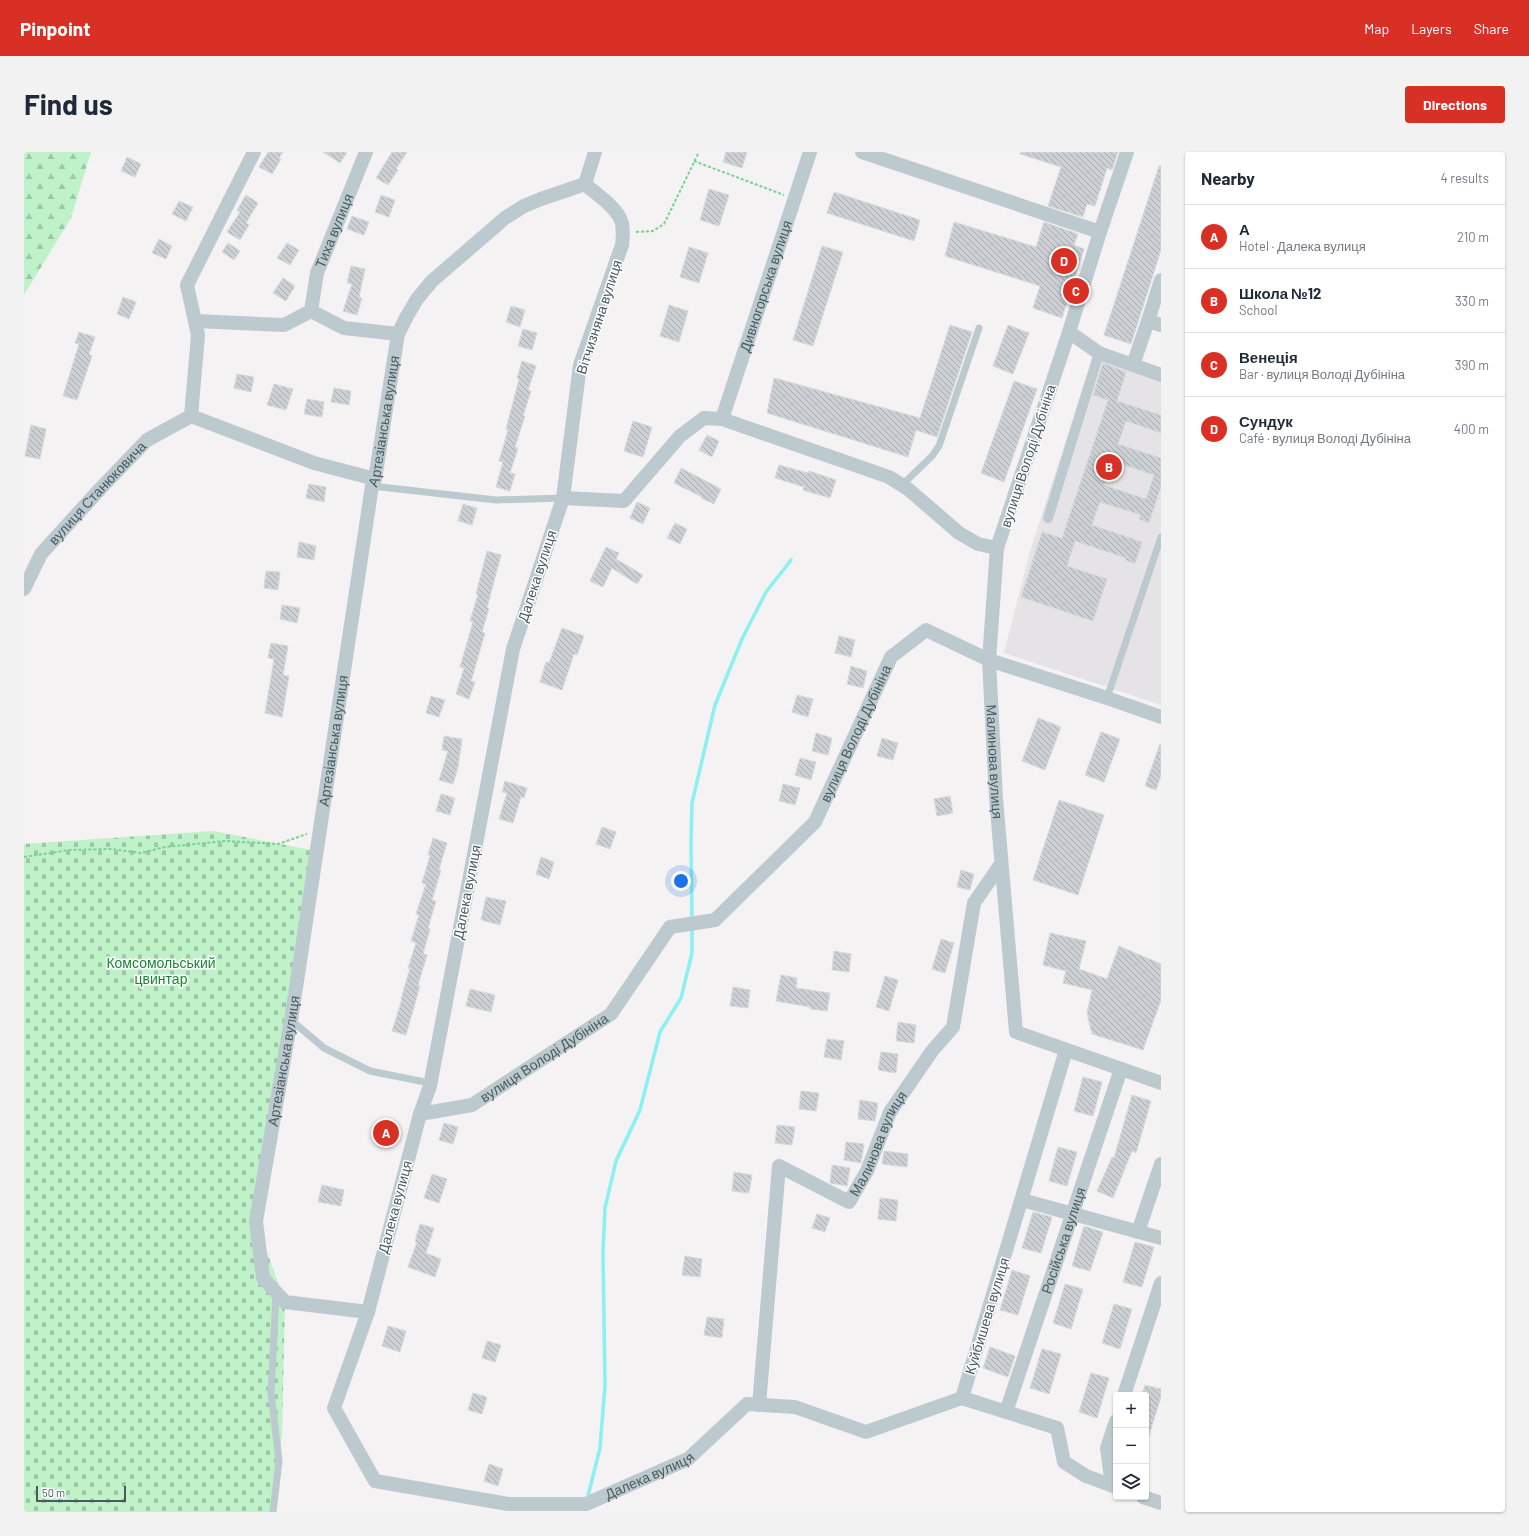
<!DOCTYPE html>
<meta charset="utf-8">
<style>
:root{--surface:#fff;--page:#f2f2f3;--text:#1f2937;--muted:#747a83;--line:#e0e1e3;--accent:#d93025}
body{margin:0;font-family:Barlow,sans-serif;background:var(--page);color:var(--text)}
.controls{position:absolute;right:12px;bottom:12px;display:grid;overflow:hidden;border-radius:4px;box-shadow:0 1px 3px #0004}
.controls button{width:36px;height:36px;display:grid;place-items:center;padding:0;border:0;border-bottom:1px solid var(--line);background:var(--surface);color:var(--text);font:20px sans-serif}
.scale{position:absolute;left:12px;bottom:10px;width:90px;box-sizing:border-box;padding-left:4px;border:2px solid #485a60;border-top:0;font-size:11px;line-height:14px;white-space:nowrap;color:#485a60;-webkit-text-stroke:3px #fff;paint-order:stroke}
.you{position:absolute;left:657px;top:729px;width:14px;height:14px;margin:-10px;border:3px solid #fff;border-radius:50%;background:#1a73e8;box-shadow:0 0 0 6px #1a73e833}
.badge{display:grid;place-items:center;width:26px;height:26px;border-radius:50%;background:var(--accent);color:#fff;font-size:13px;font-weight:700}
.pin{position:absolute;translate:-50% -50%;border:2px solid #fff;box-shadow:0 1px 4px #0006}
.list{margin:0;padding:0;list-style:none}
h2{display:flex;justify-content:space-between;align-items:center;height:52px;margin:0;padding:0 16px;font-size:17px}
h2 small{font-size:13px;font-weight:400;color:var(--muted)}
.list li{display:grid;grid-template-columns:26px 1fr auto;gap:12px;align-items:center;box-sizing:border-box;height:64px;padding:0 16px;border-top:1px solid var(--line)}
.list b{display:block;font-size:15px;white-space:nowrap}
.list p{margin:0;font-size:13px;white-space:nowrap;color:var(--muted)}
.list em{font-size:13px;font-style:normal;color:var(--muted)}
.icon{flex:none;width:22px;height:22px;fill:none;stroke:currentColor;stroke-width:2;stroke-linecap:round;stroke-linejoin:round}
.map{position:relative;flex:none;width:1137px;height:1360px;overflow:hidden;border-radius:4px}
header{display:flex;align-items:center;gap:24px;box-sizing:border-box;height:56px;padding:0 20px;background:var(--accent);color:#fff}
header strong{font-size:19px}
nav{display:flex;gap:22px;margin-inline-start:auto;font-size:14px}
.intro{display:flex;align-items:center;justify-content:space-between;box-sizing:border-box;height:96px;padding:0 24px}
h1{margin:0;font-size:28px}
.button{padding:10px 18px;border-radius:4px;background:var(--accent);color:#fff;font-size:14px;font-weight:700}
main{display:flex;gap:24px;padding:0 24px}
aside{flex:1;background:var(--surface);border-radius:4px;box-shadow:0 1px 3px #0004}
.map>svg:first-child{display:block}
.education{fill:#e5e3e5}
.forest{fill:url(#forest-firs)}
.cemetery{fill:url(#cemetery-stones)}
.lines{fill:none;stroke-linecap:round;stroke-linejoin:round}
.stream{stroke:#8bf0f0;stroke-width:3.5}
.building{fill:url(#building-back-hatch);stroke:#d6dadd;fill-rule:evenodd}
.path{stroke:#76d291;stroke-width:2;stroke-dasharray:3 2;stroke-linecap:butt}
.service{stroke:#bccacf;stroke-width:7}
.pedestrian{stroke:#bccacf;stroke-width:10}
.minor{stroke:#bccacf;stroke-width:14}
.labels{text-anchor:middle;stroke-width:3;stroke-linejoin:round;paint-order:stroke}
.street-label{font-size:14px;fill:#485a60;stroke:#fff}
.park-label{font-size:14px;fill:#148734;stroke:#fff}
</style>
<header>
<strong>Pinpoint</strong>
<nav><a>Map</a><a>Layers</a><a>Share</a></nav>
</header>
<div class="intro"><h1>Find us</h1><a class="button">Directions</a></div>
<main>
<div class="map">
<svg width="1137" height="1360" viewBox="0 0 1137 1360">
<defs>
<pattern id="forest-firs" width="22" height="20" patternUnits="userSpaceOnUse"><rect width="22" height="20" fill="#c0f2c9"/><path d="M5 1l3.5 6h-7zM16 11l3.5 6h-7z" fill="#9ec7a7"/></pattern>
<pattern id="cemetery-stones" width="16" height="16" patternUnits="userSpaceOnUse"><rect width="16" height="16" fill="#c0f2c9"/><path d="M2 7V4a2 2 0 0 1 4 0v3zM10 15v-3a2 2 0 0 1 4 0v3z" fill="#9ec7a7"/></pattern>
<pattern id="building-back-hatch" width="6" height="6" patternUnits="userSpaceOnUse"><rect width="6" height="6" fill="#ccd0d4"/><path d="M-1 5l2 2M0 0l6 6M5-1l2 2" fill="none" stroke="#a8acaf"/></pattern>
</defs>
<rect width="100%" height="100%" fill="#f4f2f2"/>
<path class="education" d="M 1069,203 L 1137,227 L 1137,553 L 980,501 L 1005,403 Z"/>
<path class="forest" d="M 0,0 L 67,0 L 47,66 L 0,143 Z"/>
<path class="cemetery" d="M 189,679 L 293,699 L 232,1069 L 261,1150 L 258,1281 L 249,1360 L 0,1360 L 0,692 Z"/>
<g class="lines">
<path class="stream" d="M 668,768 L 667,694 L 668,651 L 691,553 L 718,487 L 742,440 L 767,408
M 563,1348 L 576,1296 L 581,1233 L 579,1100 L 581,1056 L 592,1009 L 616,958 L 636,880 L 657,846 L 668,801 L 668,775"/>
</g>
<path class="building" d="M 244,0 L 259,0 L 255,6 L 257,7 L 248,22 L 235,15 Z
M 299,0 L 323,0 L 316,11 Z
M 368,0 L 383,0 L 372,17 L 374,18 L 364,33 L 352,26 Z
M 702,0 L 723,0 L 718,16 L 699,10 Z
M 997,0 L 1094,0 L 1088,18 L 1083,16 L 1071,54 L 1063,52 L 1059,65 L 1024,54 L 1037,15 L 996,2 Z
M 103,5 L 117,12 L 111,25 L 97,19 Z
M 1135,14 L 1137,14 L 1137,98 L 1107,192 L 1080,183 Z
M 685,37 L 705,43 L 695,74 L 676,68 Z
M 810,40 L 896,68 L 890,89 L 803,61 Z
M 222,43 L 234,51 L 222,71 L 225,73 L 216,88 L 203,80 L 216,60 L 213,58 Z
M 357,43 L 371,48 L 365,65 L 351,60 Z
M 155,49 L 169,55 L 162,69 L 148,62 Z
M 328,64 L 345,70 L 340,83 L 323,77 Z
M 930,70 L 1012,95 L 1020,70 L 1054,82 L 1050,93 L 1060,97 L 1038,166 L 1009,156 L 1016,134 L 921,104 Z
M 135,87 L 148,94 L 142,107 L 128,101 Z
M 204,91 L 216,99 L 210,108 L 198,100 Z
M 263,91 L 275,98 L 266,113 L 253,106 Z
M 798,94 L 819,100 L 789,194 L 769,188 Z
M 665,95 L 684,101 L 675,131 L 656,125 Z
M 327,114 L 341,117 L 335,145 L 338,146 L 333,163 L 319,159 L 328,132 L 323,131 Z
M 259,126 L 271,134 L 262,149 L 249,141 Z
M 99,145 L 112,150 L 105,167 L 93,162 Z
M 645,153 L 664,159 L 655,190 L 636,184 Z
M 487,154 L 501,158 L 496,175 L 482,170 Z
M 926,173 L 948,180 L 913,285 L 892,278 L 884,305 L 743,261 L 750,226 L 896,266 Z
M 984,173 L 1005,181 L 989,222 L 969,214 Z
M 499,177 L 513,181 L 508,198 L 494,194 Z
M 55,180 L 71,185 L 65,202 L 68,204 L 53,248 L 39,244 L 55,192 L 51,191 Z
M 498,209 L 512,214 L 504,238 L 507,239 L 499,264 L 501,264 L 491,295 L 494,296 L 486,321 L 491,322 L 486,339 L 472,335 L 479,310 L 475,309 L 484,278 L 482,277 L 495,227 L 493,226 Z
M 1079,211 L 1102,220 L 1093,249 L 1137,263 L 1137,281 L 1102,269 L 1094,292 L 1137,306 L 1137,335 L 1125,371 L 1115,367 L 1117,363 L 1076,350 L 1068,373 L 1118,390 L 1111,412 L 1101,408 L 1102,406 L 1051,389 L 1043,414 L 1083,427 L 1069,469 L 997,445 L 1018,380 L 1038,386 L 1084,248 L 1069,243 ZM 1088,309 L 1130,323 L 1122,347 L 1080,333 Z
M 213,222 L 230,225 L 227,240 L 210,236 Z
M 990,229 L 1013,237 L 980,330 L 957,321 Z
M 250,232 L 269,237 L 262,258 L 243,253 Z
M 310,236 L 327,239 L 325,253 L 307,250 Z
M 283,247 L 300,250 L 298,265 L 280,262 Z
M 609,269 L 628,275 L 619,305 L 600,299 Z
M 7,273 L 22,277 L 16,307 L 1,304 Z
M 683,283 L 695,289 L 688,305 L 675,298 Z
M 755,313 L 784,321 L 785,319 L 812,328 L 806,346 L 779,338 L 780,335 L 751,326 Z
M 657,316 L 697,337 L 690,352 L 677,346 L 678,345 L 650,331 Z
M 285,332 L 302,335 L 300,350 L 282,346 Z
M 613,350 L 626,356 L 619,372 L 606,366 Z
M 439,352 L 453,356 L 448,373 L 434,369 Z
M 651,371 L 663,377 L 656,392 L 643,386 Z
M 275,390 L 292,394 L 290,408 L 273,405 Z
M 582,395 L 595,401 L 592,407 L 619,423 L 613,432 L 588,416 L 579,435 L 566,429 Z
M 463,399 L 477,403 L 463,456 L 465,456 L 458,480 L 461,481 L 447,529 L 451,530 L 445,547 L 432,542 L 440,516 L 436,515 L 449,470 L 446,469 L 454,442 L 452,442 Z
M 242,419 L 256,420 L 254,438 L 240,436 Z
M 258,453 L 276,456 L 273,471 L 256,467 Z
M 538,476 L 560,484 L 553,503 L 550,502 L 538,538 L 516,530 L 522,510 L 525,511 Z
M 815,484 L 831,488 L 827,505 L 811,501 Z
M 247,491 L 264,494 L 259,523 L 265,524 L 258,565 L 241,561 L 250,507 L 244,506 Z
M 827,514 L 843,519 L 839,536 L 823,532 Z
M 773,543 L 789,547 L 784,565 L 768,560 Z
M 407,544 L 421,548 L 415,565 L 402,561 Z
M 1014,566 L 1037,575 L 1021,618 L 998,609 Z
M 1077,580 L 1096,587 L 1080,630 L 1061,623 Z
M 792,581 L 808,586 L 804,603 L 788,599 Z
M 420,584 L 438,587 L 434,615 L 429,632 L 415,628 L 424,599 L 418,598 Z
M 858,586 L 874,591 L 869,608 L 853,604 Z
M 1136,592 L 1137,593 L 1137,624 L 1132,638 L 1121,634 Z
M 776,606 L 792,610 L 787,628 L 771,623 Z
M 481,629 L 503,636 L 500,646 L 497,645 L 489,671 L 475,667 L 483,641 L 478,640 Z
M 759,632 L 776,636 L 771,653 L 755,649 Z
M 417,642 L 431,646 L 426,663 L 412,659 Z
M 926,644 L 929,661 L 913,664 L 910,647 Z
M 1035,648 L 1080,663 L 1054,743 L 1009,728 Z
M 578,675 L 592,680 L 586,697 L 572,692 Z
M 409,686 L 423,691 L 415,717 L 417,718 L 408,748 L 412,749 L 404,776 L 406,777 L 399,802 L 403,803 L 394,833 L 396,834 L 382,883 L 368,879 L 378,847 L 377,847 L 386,816 L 384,816 L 392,791 L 387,789 L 395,763 L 392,762 L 402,732 L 398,731 L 406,704 L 404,703 Z
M 517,705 L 530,710 L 525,727 L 512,722 Z
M 937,718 L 950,722 L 946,738 L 933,735 Z
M 462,745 L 482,749 L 476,773 L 457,768 Z
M 1026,781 L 1062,789 L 1055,817 L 1083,827 L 1095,794 L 1137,812 L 1137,848 L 1119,898 L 1068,882 L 1063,861 L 1068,838 L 1039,831 L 1042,819 L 1019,813 Z
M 917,787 L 930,791 L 921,821 L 908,817 Z
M 810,799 L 827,802 L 825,820 L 808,818 Z
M 757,823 L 773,826 L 772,836 L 806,841 L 803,859 L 786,857 L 786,855 L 752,849 Z
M 861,824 L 874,828 L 865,859 L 852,855 Z
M 709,835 L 726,838 L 724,856 L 706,854 Z
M 446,837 L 471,843 L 467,860 L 442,854 Z
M 874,870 L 892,873 L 890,891 L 872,889 Z
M 803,887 L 820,889 L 817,908 L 800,905 Z
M 857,900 L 874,902 L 872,921 L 854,918 Z
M 1059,925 L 1078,930 L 1069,964 L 1050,959 Z
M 777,939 L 795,941 L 792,959 L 775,957 Z
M 1108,943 L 1127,949 L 1112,1001 L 1108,999 L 1089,1046 L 1073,1039 L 1088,1005 L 1090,1006 Z
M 836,948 L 854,951 L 851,969 L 834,967 Z
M 420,971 L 434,975 L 429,992 L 415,988 Z
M 753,973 L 771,975 L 768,993 L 751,991 Z
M 822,990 L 840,992 L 837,1011 L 820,1008 Z
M 1034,995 L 1053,1000 L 1043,1034 L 1025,1029 Z
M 860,999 L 884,1002 L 883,1015 L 858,1012 Z
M 808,1013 L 826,1016 L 823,1034 L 806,1031 Z
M 710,1020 L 728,1023 L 725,1041 L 708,1039 Z
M 408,1022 L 423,1027 L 415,1051 L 400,1046 Z
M 298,1033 L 320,1038 L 317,1054 L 294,1050 Z
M 856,1046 L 874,1048 L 872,1069 L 854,1067 Z
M 1009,1060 L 1028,1065 L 1017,1101 L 998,1096 Z
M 793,1062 L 806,1066 L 801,1080 L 788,1076 Z
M 396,1072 L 410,1076 L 402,1101 L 417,1107 L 411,1125 L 384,1115 L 393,1090 L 391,1089 Z
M 1060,1074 L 1079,1080 L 1066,1119 L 1048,1114 Z
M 1111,1090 L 1130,1095 L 1118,1135 L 1099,1130 Z
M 661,1104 L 678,1107 L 676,1125 L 658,1123 Z
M 988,1118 L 1006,1124 L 994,1163 L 976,1158 Z
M 1041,1132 L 1059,1137 L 1047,1177 L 1029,1171 Z
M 1090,1152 L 1108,1157 L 1096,1197 L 1078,1191 Z
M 683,1165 L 700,1167 L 698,1186 L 680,1183 Z
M 364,1174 L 382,1179 L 376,1200 L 358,1194 Z
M 463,1189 L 477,1193 L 471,1210 L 458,1206 Z
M 966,1195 L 991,1204 L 984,1225 L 959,1216 Z
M 1018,1197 L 1037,1202 L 1025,1242 L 1006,1236 Z
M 1067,1221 L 1085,1226 L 1073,1266 L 1055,1260 Z
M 1121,1233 L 1137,1237 L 1137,1245 L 1124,1287 L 1122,1286 L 1122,1243 L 1118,1243 Z
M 449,1241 L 463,1245 L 458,1262 L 444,1258 Z
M 465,1312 L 479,1317 L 474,1334 L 460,1329 Z"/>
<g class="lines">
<path class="path" d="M 670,9 L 760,43
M 612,80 L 629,79 L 640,72 L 675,0
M 0,705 L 45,698 L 87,697 L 117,701 L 141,695 L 201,689 L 254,692 L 283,682"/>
<path class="service" d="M 878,333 L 908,304 L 915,294 L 955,176
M 348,334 L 472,348 L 539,346
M 1083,546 L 1137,385
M 267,868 L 300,896 L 346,919 L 406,931
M 249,1360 L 255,1309 L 247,1241 L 252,1142"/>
<path class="pedestrian" d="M 1024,366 L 1075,201"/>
<g class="minor">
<path d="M 838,0 L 1076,80"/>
<path id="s1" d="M 1103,0 L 1076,80 L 1045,180 L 973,396 L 965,508 L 972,646 L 992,880 L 1137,931"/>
<path id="s2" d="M 561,32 C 573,43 593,55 598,71 C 599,78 599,86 598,93 L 556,213 L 539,346 L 489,497 L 406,934 L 396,962 L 344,1160 L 310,1256 L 351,1329 L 484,1352 L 562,1352 L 664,1307 L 723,1252 L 771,1255 L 842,1280 L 938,1246"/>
<path d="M 561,32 L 571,0"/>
<path d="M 1137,128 L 1124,169 L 1137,173"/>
<path id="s3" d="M 287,159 L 293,121 L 342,0"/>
<path d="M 287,159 L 320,176 L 374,182"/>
<path d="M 171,169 L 260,173 L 287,159"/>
<path d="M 1124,169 L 1109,213 L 1137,223"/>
<path d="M 1045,180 L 1075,201 L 1109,213"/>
<path d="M 167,264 L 174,183 L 163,133 L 230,0"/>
<path id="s4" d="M 698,267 L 786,0"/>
<path d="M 539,346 L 600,349 L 656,284 L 680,266 L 698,267 L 865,325 L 884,337 L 935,381 L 954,392 L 973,396"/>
<path id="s5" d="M 0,437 L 17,402 L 76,337 L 123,288 L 167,264 L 290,311 L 351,327"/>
<path d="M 1042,898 L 938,1246 L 1033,1276 L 1040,1310 L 1062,1324 L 1092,1335"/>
<path id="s6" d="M 396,962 L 448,953 L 587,862 L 646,775 L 691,768 L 791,670 L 867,505 L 902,478 L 965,508 L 1083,546 L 1137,565"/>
<path d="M 998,1048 L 1137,1086"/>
<path d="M 1114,1080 L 1137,1012"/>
<path id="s7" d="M 344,1160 L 261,1150 L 239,1126 L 232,1069 L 268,862 L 348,334 L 351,327 L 374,182 L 383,164 L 393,147 L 408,129 L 481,66 L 500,54 L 517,47 L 561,32"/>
<path d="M 1100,1243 L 1137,1131"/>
<path id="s8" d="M 735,1253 L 755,1014 L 825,1050 L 843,1019 L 866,960 L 908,899 L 929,875 L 950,751 L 977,712"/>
<path id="s9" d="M 982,1260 L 1097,917"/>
<path d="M 1088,1334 L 1083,1296 L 1092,1269"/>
<path d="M 1119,1345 L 1137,1351"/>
</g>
</g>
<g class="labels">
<g class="street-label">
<text dy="5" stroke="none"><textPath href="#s3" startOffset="84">Тиха вулиця</textPath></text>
<text dy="5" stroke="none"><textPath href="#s4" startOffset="140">Дивногорська вулиця</textPath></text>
<text transform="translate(575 165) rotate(-72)" y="5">Вітчизняна вулиця</text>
<text dy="5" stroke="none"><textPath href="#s7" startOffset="984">Артезіанська вулиця</textPath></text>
<text transform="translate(1004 304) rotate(-72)" y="5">вулиця Володі Дубініна</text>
<text dy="5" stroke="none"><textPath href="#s5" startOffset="122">вулиця Станюковича</textPath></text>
<text transform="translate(513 424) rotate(-72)" y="5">Далека вулиця</text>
<text dy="5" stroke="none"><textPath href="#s6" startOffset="607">вулиця Володі Дубініна</textPath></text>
<text dy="5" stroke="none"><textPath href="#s7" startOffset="660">Артезіанська вулиця</textPath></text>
<text dy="5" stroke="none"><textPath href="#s1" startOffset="631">Малинова вулиця</textPath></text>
<text transform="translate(443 740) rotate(-79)" y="5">Далека вулиця</text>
<text dy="5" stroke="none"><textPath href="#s6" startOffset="139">вулиця Володі Дубініна</textPath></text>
<text dy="5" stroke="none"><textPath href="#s7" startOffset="336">Артезіанська вулиця</textPath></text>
<text dy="5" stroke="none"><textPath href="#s8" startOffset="384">Малинова вулиця</textPath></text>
<text transform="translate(371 1055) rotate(-75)" y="5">Далека вулиця</text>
<text dy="5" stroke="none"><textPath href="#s9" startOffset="181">Російська вулиця</textPath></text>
<text transform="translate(963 1164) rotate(-73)" y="5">Куйбишева вулиця</text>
<text dy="5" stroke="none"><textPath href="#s2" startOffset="1644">Далека вулиця</textPath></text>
</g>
<g class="park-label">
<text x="137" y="816">Комсомольський<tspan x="137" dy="16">цвинтар</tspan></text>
</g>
</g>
</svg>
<div class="controls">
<button>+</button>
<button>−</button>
<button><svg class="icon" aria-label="layers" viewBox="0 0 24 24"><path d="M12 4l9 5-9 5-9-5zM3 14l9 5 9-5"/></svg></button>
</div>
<div class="scale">50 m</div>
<div class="you"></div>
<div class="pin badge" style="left:362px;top:981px">A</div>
<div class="pin badge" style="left:1085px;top:315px">B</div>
<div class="pin badge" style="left:1052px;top:139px">C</div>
<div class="pin badge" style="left:1040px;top:109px">D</div>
</div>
<aside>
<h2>Nearby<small>4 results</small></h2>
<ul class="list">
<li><span class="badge">A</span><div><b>А</b><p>Hotel · Далека вулиця</p></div><em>210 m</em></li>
<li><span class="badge">B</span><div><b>Школа №12</b><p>School</p></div><em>330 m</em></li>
<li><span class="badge">C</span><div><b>Венеція</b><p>Bar · вулиця Володі Дубініна</p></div><em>390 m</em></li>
<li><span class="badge">D</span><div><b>Сундук</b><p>Café · вулиця Володі Дубініна</p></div><em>400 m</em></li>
</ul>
</aside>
</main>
